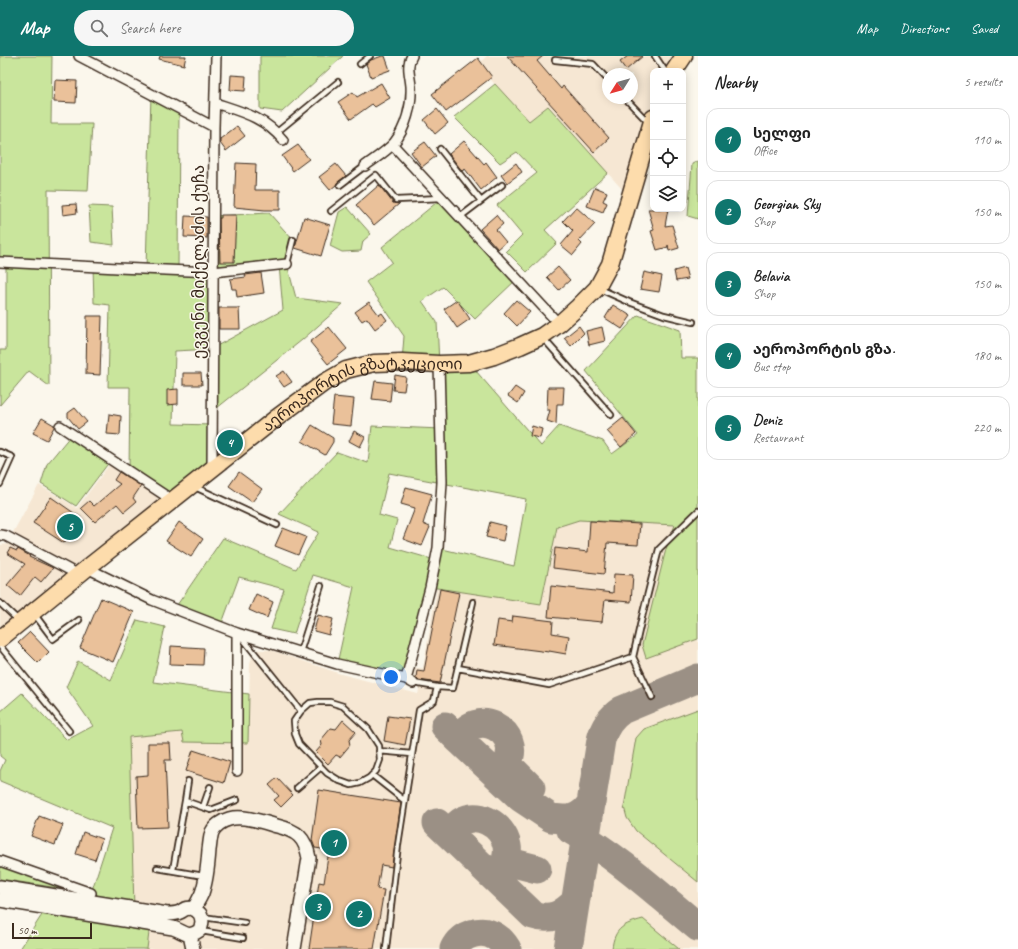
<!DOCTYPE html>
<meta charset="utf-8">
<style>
:root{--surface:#fff;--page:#f6f6f6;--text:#222;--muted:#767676;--line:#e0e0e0;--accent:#0f766e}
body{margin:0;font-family:Caveat,"Noto Sans Georgian",sans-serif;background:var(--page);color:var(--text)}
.controls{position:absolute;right:12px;top:12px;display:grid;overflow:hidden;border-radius:8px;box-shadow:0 2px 10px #0003}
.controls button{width:36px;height:36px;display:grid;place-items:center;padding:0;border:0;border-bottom:1px solid var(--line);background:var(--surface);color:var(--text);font:20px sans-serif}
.compass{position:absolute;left:602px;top:12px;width:36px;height:36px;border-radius:50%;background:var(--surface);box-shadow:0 2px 10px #0003;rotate:233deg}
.scale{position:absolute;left:12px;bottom:10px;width:80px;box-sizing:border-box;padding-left:4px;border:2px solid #3b2a1e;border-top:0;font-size:11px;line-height:14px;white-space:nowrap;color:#3b2a1e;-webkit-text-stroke:3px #fbf7ec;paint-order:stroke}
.you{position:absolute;left:391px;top:621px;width:14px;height:14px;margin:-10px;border:3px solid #fff;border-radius:50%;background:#1a73e8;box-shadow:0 0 0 6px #1a73e833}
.badge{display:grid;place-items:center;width:26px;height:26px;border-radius:50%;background:var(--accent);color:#fff;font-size:13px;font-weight:700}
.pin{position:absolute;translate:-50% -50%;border:2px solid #fff;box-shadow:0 1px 4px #0006}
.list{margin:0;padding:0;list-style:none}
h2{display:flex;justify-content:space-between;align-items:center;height:52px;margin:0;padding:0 16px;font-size:17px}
h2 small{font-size:13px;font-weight:400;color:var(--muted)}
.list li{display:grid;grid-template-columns:26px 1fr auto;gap:12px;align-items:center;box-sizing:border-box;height:64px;margin:0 8px 8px;padding:0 8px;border:1px solid var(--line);border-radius:12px}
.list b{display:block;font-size:15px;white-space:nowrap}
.list p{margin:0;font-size:13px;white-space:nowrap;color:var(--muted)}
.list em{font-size:13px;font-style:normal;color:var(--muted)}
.icon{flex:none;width:22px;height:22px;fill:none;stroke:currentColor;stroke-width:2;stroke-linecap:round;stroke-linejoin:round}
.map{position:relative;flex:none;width:698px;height:893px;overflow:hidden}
header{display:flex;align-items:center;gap:24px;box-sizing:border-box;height:56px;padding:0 20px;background:var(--accent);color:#fff}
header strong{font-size:19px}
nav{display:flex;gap:22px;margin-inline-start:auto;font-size:14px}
.search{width:280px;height:36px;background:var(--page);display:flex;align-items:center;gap:10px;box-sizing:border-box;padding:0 14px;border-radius:22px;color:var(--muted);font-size:15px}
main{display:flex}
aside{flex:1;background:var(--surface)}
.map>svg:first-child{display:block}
.built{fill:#f6e7d3;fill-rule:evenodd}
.green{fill:#c9e59c;stroke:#82885d;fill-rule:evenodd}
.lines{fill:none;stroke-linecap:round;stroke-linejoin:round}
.taxiway{stroke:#9b9085;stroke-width:29}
.building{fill:#eac19a;stroke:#3b2a1e}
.lane-casing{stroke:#3b2a1e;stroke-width:8}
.street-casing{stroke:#3b2a1e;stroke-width:12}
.secondary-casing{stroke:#3b2a1e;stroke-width:16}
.highway-casing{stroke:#3b2a1e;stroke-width:19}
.lane{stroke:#fbf7ec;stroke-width:4.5}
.street{stroke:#fbf7ec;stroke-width:9}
.secondary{stroke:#fbf7ec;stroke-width:13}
.highway{stroke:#fddcac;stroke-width:16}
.labels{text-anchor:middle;stroke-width:3;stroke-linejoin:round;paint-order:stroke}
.street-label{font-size:16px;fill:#3b2a1e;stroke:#fbf7ec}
</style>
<header>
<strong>Map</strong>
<div class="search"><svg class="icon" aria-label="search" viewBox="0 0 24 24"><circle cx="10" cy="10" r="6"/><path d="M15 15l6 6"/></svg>Search here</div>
<nav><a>Map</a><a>Directions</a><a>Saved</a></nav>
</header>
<main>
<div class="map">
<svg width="698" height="893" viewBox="0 0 698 893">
<rect width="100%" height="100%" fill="#fbf7ec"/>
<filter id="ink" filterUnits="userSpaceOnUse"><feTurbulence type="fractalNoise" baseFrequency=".025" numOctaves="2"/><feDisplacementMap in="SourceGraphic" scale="8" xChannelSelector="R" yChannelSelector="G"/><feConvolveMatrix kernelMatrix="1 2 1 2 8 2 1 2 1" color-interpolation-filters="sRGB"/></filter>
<g filter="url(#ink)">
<path class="built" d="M 487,0 L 684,0 L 674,15 L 653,15 L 653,62 L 629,141 L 548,50 L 529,65 L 477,9 ZM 608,18 L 632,18 L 632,42 L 608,42 Z
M 112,405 L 170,443 L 79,516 L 10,482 L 39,429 L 77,452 Z
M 698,443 L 698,893 L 147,893 L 150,868 L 132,865 L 129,681 L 182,676 L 185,686 L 248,687 L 250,607 L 253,598 L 257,594 L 271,594 L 341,618 L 418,638 L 420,630 L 413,629 L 415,612 L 423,612 L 437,532 L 541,548 L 557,471 L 579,464 L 675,469 Z
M 10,488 L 75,519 L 0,581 L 0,489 Z"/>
<path class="green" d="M 0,0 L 52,0 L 51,68 L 92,68 L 88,135 L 48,134 L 49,330 L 29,315 L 0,349 L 0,294 L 6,294 L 6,206 L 0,205 Z
M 260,0 L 343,0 L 282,56 L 260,53 Z
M 495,28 L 529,65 L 548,50 L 608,117 L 545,174 L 557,187 L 527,216 L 506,195 L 522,179 L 497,149 L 537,117 L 517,96 L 500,107 L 454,61 Z
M 151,38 L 179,53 L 178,213 L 213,216 L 213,160 L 269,157 L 293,184 L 287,208 L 296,242 L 343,248 L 302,284 L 212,356 L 212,293 L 175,295 L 173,368 L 212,369 L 212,412 L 172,444 L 129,415 L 130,331 L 108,331 L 110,249 L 94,247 L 93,210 L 146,212 ZM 279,209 L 283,254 L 213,292 L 213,216 Z
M 698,105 L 698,163 L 688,160 L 692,108 Z
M 442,142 L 517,223 L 475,263 L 443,231 L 422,245 L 437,266 L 439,308 L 469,307 L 541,390 L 559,370 L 603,385 L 612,398 L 638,379 L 586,315 L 638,259 L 680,274 L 681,302 L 698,302 L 698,583 L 646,602 L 642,589 L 666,493 L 675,469 L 579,464 L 557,471 L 541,548 L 437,532 L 430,532 L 406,623 L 337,608 L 354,531 L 313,519 L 294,578 L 271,573 L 284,533 L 239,521 L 221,570 L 175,552 L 223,482 L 296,513 L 319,476 L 279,458 L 337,396 L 368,407 L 372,370 L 441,373 L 439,308 L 402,306 L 404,280 L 366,226 L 392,206 L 382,191 ZM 389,417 L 526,443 L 514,510 L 438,492 L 435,504 L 390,491 L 397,464 L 379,459 Z
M 89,150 L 112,151 L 114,189 L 91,186 Z
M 347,151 L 371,178 L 363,185 L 361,195 L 342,196 L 330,190 L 339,156 Z
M 71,379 L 110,405 L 76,450 L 41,428 L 47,408 Z
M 137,564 L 165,571 L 153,626 L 249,638 L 248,687 L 184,686 L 182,676 L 129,681 L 134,852 L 91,837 L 0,823 L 0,805 L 91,837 L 112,772 L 0,725 L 0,715 L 5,704 L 0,700 L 0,656 L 22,637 L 67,684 L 93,670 L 66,631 L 78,605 L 111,624 Z
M 698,653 L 698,826 L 636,775 L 627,762 L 624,751 L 636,682 L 644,673 Z
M 47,851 L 150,868 L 147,893 L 20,893 Z
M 643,863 L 679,893 L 612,893 C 614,872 624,868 643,863 Z"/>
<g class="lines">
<path class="taxiway" d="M 445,670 L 459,684 L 521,742 L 551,762 L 562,763 L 570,763 L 578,760 L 585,755 L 591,748
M 459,684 C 475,649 524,675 507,708 L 531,732
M 437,767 L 533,859 C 551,865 562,859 575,846
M 571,774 C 617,800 657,837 698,871
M 450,779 C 452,776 454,772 457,769 C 475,752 503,768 507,790 C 508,795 507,800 506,805 L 537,813
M 454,893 C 461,878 482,871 496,881 C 501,884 504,888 507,893
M 568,893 L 601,684 C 604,671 610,662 622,654 L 698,622"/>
</g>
<path class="building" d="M 160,0 L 186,0 L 184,9 L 159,3 Z
M 382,0 L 385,0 L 390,14 L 371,21 L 366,8 L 371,4 Z
M 507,0 L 543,0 L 537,5 L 561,33 L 563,30 L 609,82 L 594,96 Z
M 628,0 L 643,0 L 626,14 L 620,6 Z
M 478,2 L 492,21 L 446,56 L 432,38 Z
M 231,19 L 246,20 L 245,35 L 230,34 Z
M 55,24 L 77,25 L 76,47 L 54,46 Z
M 381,27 L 390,42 L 375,51 L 372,48 L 351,63 L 338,46 L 353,36 L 357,41 Z
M 437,53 L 448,67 L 435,78 L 424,64 Z
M 237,70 L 245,80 L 226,95 L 220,87 L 220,83 Z
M 464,85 L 484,108 L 486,106 L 497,121 L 481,134 L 465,113 L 462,115 L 449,98 Z
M 425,86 L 436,100 L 422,111 L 411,96 Z
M 298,89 L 309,103 L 293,115 L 282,100 Z
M 236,107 L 256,108 L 255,134 L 280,134 L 280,154 L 265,154 L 234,151 Z
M 516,107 L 522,116 L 507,127 L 501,119 Z
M 336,108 L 346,120 L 338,126 L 336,129 L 330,134 L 319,121 Z
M 379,129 L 393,147 L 399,148 L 374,169 L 356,149 Z
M 595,131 L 607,136 L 603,145 L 607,147 L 603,156 L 587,150 Z
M 76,148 L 77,157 L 63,159 L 62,149 Z
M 576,151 L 595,168 L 579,185 L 582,188 L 573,199 L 561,189 L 573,175 L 563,165 Z
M 648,153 L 668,153 L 665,170 L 672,169 L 679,192 L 669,195 L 668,189 L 668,191 L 657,194 L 651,175 L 654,174 Z
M 221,159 L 236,159 L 234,206 L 220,206 L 219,162 L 221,162 Z
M 496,159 L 503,168 L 496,174 L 506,186 L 498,193 L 480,173 Z
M 185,160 L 207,161 L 207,182 L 184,181 Z
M 304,161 L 330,169 L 321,200 L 295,192 Z
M 558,211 L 570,224 L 559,234 L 547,221 Z
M 685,212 L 688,223 L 676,225 L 674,215 Z
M 644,216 L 662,220 L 659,236 L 640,233 Z
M 261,217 L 264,237 L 237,241 L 236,233 L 232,233 L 230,223 L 246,221 L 245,219 Z
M 457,244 L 470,263 L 457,272 L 444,253 Z
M 516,244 L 530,256 L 517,270 L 504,257 Z
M 369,246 L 379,259 L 382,257 L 387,264 L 375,273 L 367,262 L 362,265 L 355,256 Z
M 613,249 L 631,260 L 622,273 L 605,262 Z
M 219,252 L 239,252 L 240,273 L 219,273 Z
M 87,260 L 102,260 L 100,319 L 86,318 Z
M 579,270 L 584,277 L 571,290 L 564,282 Z
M 329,271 L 347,293 L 328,308 L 310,286 Z
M 602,271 L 605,285 L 589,289 L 586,275 Z
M 284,315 L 292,326 L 284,331 L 276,320 Z
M 183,317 L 201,317 L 202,329 L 183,329 Z
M 395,319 L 406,321 L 404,335 L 393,334 Z
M 375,325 L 392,327 L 390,345 L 372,343 Z
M 515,331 L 524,337 L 518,347 L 508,340 Z
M 548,331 L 564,331 L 563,348 L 557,348 L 556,368 L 547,365 L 550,354 L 547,354 Z
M 178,333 L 178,348 L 167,349 L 167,334 Z
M 334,341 L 354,343 L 351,370 L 331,368 Z
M 75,352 L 87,366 L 78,373 L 68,361 L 68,357 Z
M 109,358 L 121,360 L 120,379 L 107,378 Z
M 42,362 L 54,369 L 54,371 L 47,384 L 33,377 Z
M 623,362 L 636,378 L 621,391 L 607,375 Z
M 312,369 L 333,382 L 333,386 L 325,399 L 302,385 Z
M 532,370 L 542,373 L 540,382 L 530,380 Z
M 354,375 L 365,381 L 360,391 L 349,385 Z
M 119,416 L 141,430 L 133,442 L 136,446 L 124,456 L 117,448 L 95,466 L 81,452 L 89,445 L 94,450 L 120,428 L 114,424 Z
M 239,416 L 262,433 L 252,446 L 229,430 Z
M 406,431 L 432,438 L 423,468 L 430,471 L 422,490 L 403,483 L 415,452 L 401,448 Z
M 51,441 L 81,462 L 64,487 L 33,467 Z
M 590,465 L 640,468 L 638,489 L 607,487 L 604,518 L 553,512 L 555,492 L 588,496 Z
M 179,466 L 203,483 L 191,501 L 166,485 Z
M 490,466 L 506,470 L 503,485 L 486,481 Z
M 283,472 L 306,481 L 298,499 L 275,490 Z
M 10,492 L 17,495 L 18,493 L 30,500 L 29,501 L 53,512 L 41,526 L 35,521 L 20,540 L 7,529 L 25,508 L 7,497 Z
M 614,518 L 633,519 L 631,546 L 605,544 L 602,566 L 548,561 L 551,530 L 613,537 Z
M 440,533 L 459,537 L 440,627 L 418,624 L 416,622 L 417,614 L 424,615 Z
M 256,538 L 273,546 L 267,562 L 249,554 Z
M 101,542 L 134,556 L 113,606 L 80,592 Z
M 318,559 L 333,563 L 329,579 L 314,575 Z
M 513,560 L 553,565 L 552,577 L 569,580 L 566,598 L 549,595 L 549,596 L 494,589 L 498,564 L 512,566 Z
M 30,576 L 49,596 L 38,607 L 18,587 Z
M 171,590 L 204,592 L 203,609 L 170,608 Z
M 388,660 L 410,663 L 405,689 L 384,685 Z
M 343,664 L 356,676 L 349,684 L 350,689 L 340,701 L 336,699 L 328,708 L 316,696 L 322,689 L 321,684 L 331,672 L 336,673 Z
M 148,687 L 170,687 L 171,704 L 165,704 L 168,771 L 138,772 L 136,720 L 148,719 Z
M 193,694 L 230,706 L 224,727 L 186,715 Z
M 277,722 L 293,739 L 281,751 L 274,744 L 279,740 L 269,729 Z
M 319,734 L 401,747 L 392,811 L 381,809 L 377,833 L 384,834 L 374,893 L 309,893 L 319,826 L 324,827 L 329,794 L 315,792 L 312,784 Z
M 39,760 L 63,769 L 55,789 L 31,780 Z
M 83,776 L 102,783 L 95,804 L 76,798 Z"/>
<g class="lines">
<defs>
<path id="lane" d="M 655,0 L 665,15
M 555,4 L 593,8 L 608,24
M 360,8 L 370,0
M 625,42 L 648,66
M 277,76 L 338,26
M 440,93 L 481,145
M 340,129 L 365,110
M 331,155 L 376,119 L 396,144 L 442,142
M 460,161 L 502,129
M 287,208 L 293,184
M 600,233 L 629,246 L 664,259 L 693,266
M 543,282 L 611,359
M 0,396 L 12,401 L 0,428
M 195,431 L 277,469
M 0,547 L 19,565
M 35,559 L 53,583 L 79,564
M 240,579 L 301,655
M 0,590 L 69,675
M 300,596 L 321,530
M 458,612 L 549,629 L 633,601
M 413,627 L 437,631
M 652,641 L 633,601 L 642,561 L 659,493 L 698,455
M 318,646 L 330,646 L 343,650 L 368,673 L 379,690 L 380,704 L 376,715 L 369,722 L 360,727 L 351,729 L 340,725 L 327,717 L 299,688 L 295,678 L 294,665 L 301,655 L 310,647 Z
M 379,695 L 412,698
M 372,719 L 405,745
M 188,725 L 185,745 L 211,754 L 237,744
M 297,732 L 321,711
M 203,751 L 210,731
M 157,812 L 204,820
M 173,814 L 185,745
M 203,861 L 245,867
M 201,875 L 243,882
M 386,893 L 398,789 L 419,654 L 434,645 L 437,631 L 453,632 L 473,546"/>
<path id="street" d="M 79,0 L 214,71
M 215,47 C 242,56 264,61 283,84
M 393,89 L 559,268
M 365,110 C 373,104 387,95 394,87 C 406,72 412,49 411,30 C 410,19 406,9 412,0
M 0,206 L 118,212 L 213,216 L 287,208
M 60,370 L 172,444
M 212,412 L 214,71 L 216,0
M 0,479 L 6,480 L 79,519
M 87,512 L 152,544 L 237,577 L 337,608 L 406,623 L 413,627
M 406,623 L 430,532 L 438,492 L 442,426 L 439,308
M 237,715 L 237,577
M 0,805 L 91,837"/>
<path id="secondary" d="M 0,831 L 167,858 C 171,858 176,858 180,856 C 182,855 183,854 185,853 C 191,851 197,854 200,858 C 203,864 202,868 200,874 C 187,883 185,876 173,872 L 0,844
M 194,853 C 196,848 200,842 202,837 C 207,823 208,808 209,794 C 210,788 210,782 212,776 C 215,770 222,765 229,763 C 243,759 263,766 277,770 C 297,775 305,781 309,802 L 294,893
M 190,879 L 193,893"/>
<g id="highway">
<path d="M 674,15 L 684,0"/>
<path id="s1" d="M 0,583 L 87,512 L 275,363 L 325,326 L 346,314 L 374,307 L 402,306 L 439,308 L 469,307 L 494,300 L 520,290 L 542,280 L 559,268 L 578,251 L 597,232 L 610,208 L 653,62"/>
</g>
</defs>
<use href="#lane" class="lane-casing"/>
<use href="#street" class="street-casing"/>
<use href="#secondary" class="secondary-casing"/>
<use href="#highway" class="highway-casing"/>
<use href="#lane" class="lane"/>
<use href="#street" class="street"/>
<use href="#secondary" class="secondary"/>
<use href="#highway" class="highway"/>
</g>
</g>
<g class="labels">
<g class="street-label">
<text transform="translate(198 206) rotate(-90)" y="6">ევგენი მიქელაძის ქუჩა</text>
<text dy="6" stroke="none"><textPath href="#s1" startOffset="447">აეროპორტის გზატკეცილი</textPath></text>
</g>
</g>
</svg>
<div class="controls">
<button>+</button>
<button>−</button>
<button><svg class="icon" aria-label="locate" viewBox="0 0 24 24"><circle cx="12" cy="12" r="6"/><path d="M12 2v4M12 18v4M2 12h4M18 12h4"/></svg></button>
<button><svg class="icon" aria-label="layers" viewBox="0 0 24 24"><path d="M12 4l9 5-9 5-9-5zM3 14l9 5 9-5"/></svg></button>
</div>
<svg class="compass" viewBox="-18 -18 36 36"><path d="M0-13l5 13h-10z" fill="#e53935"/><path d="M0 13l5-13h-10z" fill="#767676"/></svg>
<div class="scale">50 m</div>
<div class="you"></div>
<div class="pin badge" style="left:334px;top:787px">1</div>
<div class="pin badge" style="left:359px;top:858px">2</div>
<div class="pin badge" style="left:318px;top:851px">3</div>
<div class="pin badge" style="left:230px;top:387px">4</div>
<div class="pin badge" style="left:70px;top:471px">5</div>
</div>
<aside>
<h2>Nearby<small>5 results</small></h2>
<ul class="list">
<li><span class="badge">1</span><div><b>სელფი</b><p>Office</p></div><em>110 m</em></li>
<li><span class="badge">2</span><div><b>Georgian Sky</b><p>Shop</p></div><em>150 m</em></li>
<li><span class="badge">3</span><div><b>Belavia</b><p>Shop</p></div><em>150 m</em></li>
<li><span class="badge">4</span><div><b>აეროპორტის გზა.</b><p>Bus stop</p></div><em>180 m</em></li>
<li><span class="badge">5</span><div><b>Deniz</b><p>Restaurant</p></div><em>220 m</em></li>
</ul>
</aside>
</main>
